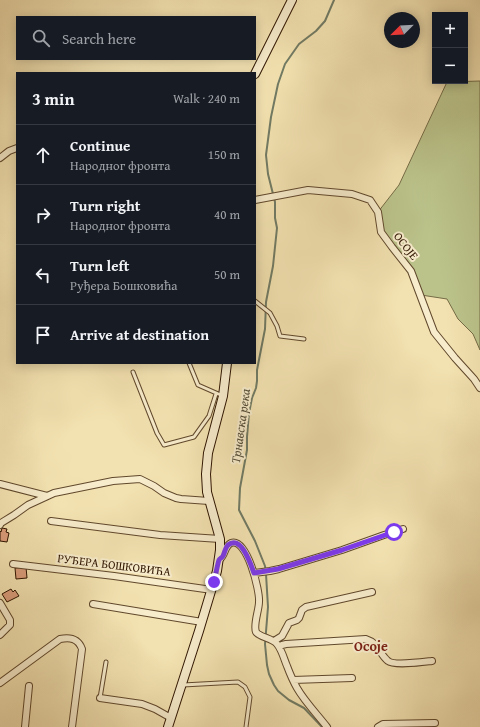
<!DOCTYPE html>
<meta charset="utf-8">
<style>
:root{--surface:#171b24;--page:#242831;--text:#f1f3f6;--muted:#9ea1a6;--line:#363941}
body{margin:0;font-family:"Gentium Book Plus",serif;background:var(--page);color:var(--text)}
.controls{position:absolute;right:12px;top:12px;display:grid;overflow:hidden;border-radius:0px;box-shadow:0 2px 10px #0003}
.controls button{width:36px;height:36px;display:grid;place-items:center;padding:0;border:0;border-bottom:1px solid var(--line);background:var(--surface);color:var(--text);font:20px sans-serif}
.compass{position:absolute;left:384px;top:12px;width:36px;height:36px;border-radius:50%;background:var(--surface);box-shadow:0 2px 10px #0003;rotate:246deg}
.stop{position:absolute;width:12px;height:12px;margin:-9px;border:3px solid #7c3aed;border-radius:50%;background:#fff}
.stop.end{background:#7c3aed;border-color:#fff;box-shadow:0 1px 4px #0008}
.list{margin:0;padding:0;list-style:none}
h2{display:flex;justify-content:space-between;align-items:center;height:52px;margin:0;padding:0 16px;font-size:17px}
h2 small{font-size:13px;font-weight:400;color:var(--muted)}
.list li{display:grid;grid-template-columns:26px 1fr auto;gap:12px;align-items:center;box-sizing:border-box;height:60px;padding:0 16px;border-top:1px solid var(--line)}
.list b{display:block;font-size:15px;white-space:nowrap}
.list p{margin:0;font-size:13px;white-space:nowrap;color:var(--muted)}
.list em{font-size:13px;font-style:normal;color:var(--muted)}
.icon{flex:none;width:22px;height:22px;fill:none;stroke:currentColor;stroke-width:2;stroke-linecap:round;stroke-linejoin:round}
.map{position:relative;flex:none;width:480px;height:727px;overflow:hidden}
.search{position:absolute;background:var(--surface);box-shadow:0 2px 10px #0003;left:16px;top:16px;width:240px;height:44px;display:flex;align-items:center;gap:10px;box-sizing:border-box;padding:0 14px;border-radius:0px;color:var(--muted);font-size:15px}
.panel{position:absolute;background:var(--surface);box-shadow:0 2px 10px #0003;left:16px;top:72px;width:240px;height:292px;border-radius:0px}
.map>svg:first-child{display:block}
.green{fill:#bbc38b;stroke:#756c46}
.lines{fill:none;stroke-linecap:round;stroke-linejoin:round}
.stream{stroke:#717b64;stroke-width:2}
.building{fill:#db9e7c;stroke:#2f1500}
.lane-casing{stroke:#60482c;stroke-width:5}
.street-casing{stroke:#60482c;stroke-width:8}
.secondary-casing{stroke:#2f1500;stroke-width:10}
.lane{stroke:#f7eccc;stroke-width:3}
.street{stroke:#f7eccc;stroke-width:6}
.secondary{stroke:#f7eccc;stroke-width:8}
.route{stroke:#7c3aed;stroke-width:5}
.labels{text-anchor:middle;stroke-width:4;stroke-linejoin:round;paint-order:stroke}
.street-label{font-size:12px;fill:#2f1500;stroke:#f7eccc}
.water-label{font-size:13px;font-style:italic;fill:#56503a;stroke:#f7eccc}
.quarter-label{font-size:14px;font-weight:bold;fill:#7a1f14;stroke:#f7eccc}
</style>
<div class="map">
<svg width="480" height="727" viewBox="0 0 480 727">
<rect width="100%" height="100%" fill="#f3e2b1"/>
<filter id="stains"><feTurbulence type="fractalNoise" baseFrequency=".005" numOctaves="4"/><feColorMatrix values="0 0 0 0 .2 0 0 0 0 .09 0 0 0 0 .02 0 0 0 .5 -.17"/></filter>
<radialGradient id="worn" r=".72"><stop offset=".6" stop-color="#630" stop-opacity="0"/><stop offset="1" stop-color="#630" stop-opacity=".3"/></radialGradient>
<path class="green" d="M 480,81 L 480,350 L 473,334 L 458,319 L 447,299 L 421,295 L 411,271 L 381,232 L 378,212 L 399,185 L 447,82 Z"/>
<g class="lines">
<path class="stream" d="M 322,727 L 304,708 L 289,700 L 278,691 L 274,685 L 269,674 L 267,665 L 265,644 L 268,607 L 266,574 L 265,566 L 255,541 L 239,510 L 240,488 L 247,450 L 247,437 L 249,413 L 252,398 L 256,388 L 257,381 L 257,370 L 265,329 L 266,302 L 273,266 L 277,228 L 275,218 L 275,202 L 268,174 L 266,155 L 271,117 L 278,84 L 285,64 L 299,44 L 316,31 L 325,21 L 334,0"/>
</g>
<path class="building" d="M 2,528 L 7,529 L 6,532 L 9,533 L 7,542 L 0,541 L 0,531 L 1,532 Z
M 26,567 L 27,578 L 16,579 L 15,568 Z
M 11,589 L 13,592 L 15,590 L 19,596 L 7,602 L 2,594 Z"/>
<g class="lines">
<defs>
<path id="lane" d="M 255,301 L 270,313 L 277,326 L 280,336 L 304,339
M 189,363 L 198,385 L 223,396
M 133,372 L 157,433 L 164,445 L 194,437 L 209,416 L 216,394
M 183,685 L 238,682 L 245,687 L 250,697 L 246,727
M 100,698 L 106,662"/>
<path id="street" d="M 0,158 L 9,151 L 17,148
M 255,200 L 308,190 L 352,194 L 370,200 L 378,212 L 381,232 L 392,247 L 411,271 L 434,332 L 455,358 L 474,379 L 480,388
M 0,484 L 47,496
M 51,521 L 160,535 L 220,539
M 0,525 L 1,523 L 14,515 L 28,505 L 54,493 L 113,481 L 140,479 L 154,486 L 164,493 L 176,498 L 181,499 L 209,501
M 219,560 C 226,555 224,546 231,543 C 247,537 260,591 259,602 C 259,610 253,625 256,632 C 259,637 272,638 277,644 C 282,650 284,659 287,666 C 290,674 293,681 297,688 C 305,702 317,714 327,727
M 13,564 L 114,576 L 212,590
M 254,573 L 270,571 L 279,569 L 342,550 L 384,535 L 403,529
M 0,603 L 10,620 L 10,625 L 0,635
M 93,604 L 202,622
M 274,641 L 282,636 L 289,623 L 297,620 L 299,618 L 302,610 L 306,607 L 372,592
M 280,647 L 282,645 L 286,644 L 366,639 C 379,643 379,654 388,661 C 394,666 423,662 432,661
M 293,680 L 352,678
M 0,683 L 60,639 C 70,637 78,638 82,649 L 72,727
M 100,698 L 142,704 L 155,709 L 171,718
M 25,727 L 29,686
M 378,727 L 383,724 L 435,723"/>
<path id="secondary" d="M 255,74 L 292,0
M 168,727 L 199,631 L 217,571 L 220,550 L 220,539 L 207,492 L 206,474 L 208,453 L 223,396 L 227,363"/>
</defs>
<use href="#lane" class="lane-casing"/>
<use href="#street" class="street-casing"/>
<use href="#secondary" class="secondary-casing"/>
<use href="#lane" class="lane"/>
<use href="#street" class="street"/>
<use href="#secondary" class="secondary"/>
</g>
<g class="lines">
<path class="route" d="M 214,582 C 215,578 218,562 219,560 C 220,558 222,558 223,556 C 225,552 225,548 228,545 C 241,534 251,565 254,573 L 278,569 L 342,550 L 394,532"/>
</g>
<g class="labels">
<g class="street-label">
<text transform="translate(406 246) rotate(52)" y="4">ОСОЈЕ</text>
<text transform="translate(114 565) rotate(7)" y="4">РУЂЕРА БОШКОВИЋА</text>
</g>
<g class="water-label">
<text transform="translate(240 426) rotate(-82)" y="5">Трнавска река</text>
</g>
<g class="quarter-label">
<text x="371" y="651">Осоје</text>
</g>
</g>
<rect width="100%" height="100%" filter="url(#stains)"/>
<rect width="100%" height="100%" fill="url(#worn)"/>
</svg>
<div class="controls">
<button>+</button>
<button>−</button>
</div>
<svg class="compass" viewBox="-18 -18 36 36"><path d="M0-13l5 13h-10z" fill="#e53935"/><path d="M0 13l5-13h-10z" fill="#9ea1a6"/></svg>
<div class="stop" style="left:394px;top:532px"></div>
<div class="stop end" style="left:214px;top:582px"></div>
<div class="search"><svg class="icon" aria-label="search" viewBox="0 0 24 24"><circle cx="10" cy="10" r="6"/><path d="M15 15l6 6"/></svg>Search here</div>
<section class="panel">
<h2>3 min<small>Walk · 240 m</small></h2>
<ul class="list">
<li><svg class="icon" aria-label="ahead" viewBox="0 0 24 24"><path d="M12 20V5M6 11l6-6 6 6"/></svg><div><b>Continue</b><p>Народног фронта</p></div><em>150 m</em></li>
<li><svg class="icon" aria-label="right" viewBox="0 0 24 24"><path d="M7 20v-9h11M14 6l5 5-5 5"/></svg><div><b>Turn right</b><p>Народног фронта</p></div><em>40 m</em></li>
<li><svg class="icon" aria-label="left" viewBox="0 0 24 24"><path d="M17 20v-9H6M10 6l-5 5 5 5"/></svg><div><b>Turn left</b><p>Руђера Бошковића</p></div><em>50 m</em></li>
<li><svg class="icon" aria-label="arrive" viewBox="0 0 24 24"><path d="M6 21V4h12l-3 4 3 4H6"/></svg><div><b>Arrive at destination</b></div></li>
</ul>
</section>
</div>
